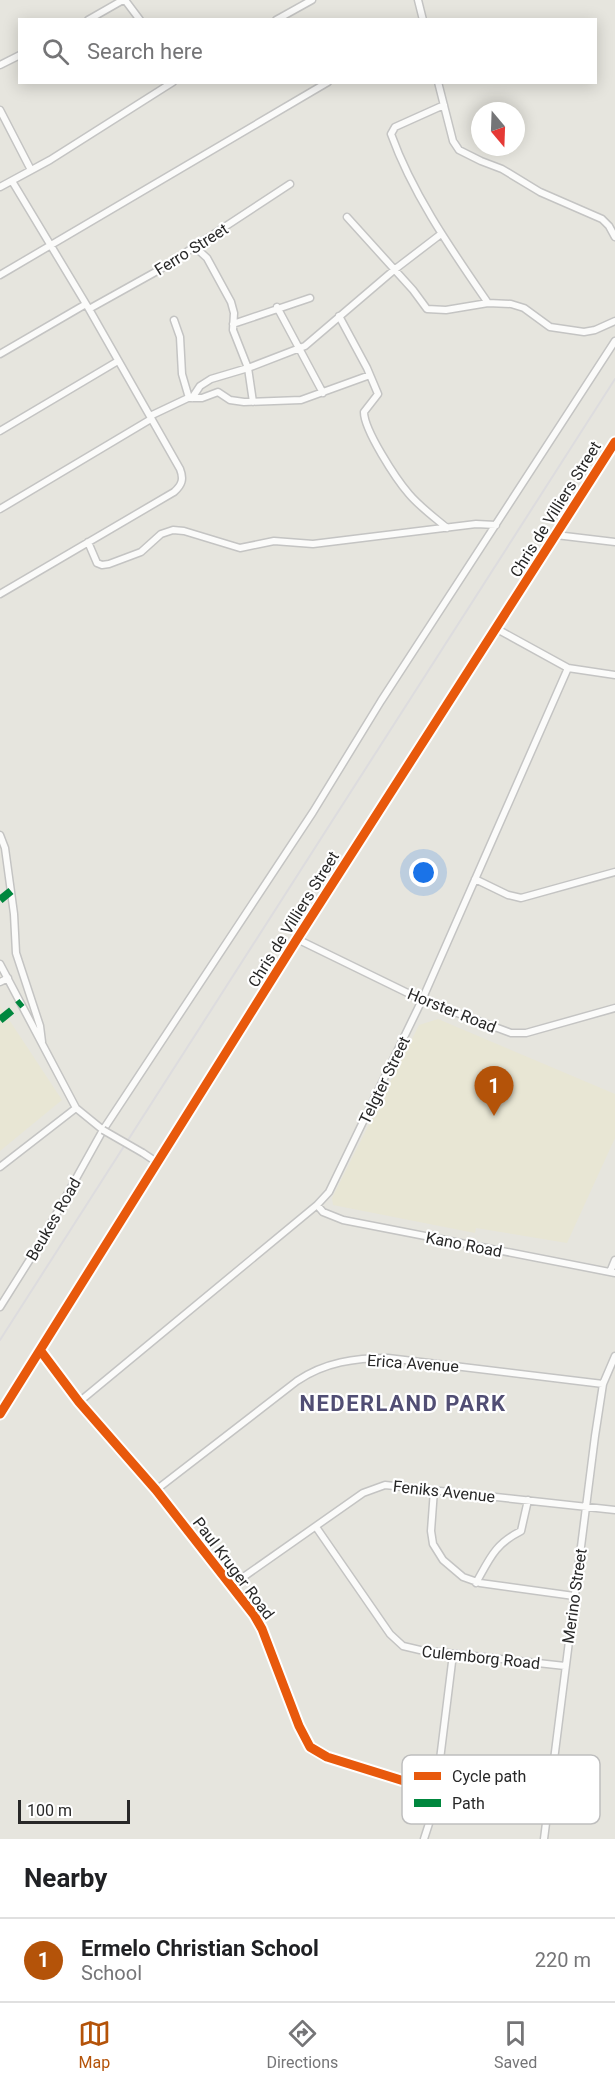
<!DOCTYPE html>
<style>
:root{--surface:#fff;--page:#f2f2f2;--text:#202124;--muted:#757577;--line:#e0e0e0;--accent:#b45309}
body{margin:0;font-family:Roboto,sans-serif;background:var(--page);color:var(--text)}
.compass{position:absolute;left:471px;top:102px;width:54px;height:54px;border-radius:50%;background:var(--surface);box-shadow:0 3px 15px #0003;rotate:161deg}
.scale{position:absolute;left:18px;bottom:15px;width:112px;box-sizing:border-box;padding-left:6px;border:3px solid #282828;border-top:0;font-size:16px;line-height:21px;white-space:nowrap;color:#282828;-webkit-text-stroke:4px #fff;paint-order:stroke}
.you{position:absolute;left:424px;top:873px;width:21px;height:21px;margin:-15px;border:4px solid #fff;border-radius:50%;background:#1a73e8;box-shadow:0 0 0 9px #1a73e833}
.badge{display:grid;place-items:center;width:39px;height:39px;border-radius:50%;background:var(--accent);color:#fff;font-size:20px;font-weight:700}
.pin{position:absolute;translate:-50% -50px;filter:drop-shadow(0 2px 3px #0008)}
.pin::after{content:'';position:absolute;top:32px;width:21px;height:18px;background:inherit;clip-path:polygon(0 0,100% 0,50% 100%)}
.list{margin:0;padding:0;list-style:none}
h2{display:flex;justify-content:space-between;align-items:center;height:78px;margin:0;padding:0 24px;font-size:26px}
h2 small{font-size:20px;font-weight:400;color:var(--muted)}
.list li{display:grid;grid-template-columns:39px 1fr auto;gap:18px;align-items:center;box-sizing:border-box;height:84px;padding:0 24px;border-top:2px solid var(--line)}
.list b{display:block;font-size:22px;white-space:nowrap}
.list p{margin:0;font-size:20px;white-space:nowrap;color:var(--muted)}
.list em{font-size:20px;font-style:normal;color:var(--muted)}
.icon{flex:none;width:33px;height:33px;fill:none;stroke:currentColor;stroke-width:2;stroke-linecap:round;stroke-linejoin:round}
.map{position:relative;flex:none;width:615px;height:1839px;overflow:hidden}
.search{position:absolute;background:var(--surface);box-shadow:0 3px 15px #0003;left:18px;right:18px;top:18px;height:66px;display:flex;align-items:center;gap:15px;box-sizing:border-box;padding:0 21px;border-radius:0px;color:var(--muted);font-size:22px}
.sheet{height:162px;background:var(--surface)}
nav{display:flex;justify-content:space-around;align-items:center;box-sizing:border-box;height:84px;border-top:2px solid var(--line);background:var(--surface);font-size:16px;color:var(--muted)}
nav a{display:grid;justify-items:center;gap:3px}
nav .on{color:var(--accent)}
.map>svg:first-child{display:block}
.education{fill:#e8e6d4}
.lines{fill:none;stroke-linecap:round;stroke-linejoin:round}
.minor-casing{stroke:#c4c4c3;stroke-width:9}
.minor{stroke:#fbfbfa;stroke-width:6}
.rail{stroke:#dddcde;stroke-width:2}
.minor-bridge-casing{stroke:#c4c4c3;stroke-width:9;stroke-linecap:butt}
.minor-bridge{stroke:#fbfbfa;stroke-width:6}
.quiet{stroke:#00873e;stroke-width:8;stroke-dasharray:15 8;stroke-linecap:butt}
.cycleway-casing{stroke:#fff;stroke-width:13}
.cycleway{stroke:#e8590c;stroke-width:9}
.labels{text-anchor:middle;stroke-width:4.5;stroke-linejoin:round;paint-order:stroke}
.street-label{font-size:16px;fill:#282828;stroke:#fff}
.district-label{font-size:22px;font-weight:bold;letter-spacing:1.5px;fill:#514e74;stroke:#fff}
.key{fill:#fff;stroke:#bebebe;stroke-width:1.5}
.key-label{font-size:16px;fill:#282828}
</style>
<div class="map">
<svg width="615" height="1839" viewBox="0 0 615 1839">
<rect width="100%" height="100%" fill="#e6e5de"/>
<path class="education" d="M 0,1006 L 62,1100 L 0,1151 Z
M 438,1019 L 615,1094 L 615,1138 L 567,1243 L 476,1228 L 475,1233 L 333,1205 L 332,1198 L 419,1025 Z"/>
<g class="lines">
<defs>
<path id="minor" d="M 125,0 L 140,20
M 418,0 L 423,20
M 88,20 L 123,0
M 276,20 L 312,0
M 0,65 L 20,55
M 438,82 L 453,141 L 459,150 L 481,161 L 502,169 L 540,192 L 602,219 L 609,226 L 615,237
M 444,105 L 395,127 L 391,134 C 413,195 451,249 488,303
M 0,110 L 31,170
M 0,187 L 50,160 L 173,82
M 347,217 L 413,290 L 427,309 L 446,310 L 488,303 L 511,304 L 524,308 L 550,327 L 584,332 L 595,330 L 615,321
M 195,247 L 207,258 L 231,302 L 234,313 L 233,330 L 248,368 L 253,402
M 0,275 L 328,82
M 277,307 L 323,393
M 89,309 L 159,270 L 290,184
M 339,316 L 367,368 L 378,394 L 364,412 C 364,430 396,479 409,494 C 420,507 434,517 447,528
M 174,320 L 180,337 L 182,374 L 189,398
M 233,324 L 310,298
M 0,354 L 86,304
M 192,398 L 200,386 L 211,379 L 248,368 L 305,346 L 394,270 L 441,234
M 150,416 L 188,398 L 202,398 L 218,392 L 230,400 L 244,402 L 301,400 L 370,375
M 0,431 L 118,361
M 0,509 L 151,419
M 556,535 L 615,542
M 88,542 L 97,563 L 102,565 L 109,564 L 141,552 L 161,534 L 173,530 L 184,531 L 240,548 L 274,541 L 313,544 L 476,524 L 496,525
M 0,594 L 174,492 C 182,485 184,479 180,469 L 89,309 L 12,181
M 497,629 L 568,668 L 615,675
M 0,835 L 5,848 L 14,914 L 16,953 L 40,1026 L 42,1042
M 475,879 L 508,895 L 521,898 L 615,872
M 297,939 L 422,1000 L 511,1033 L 526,1033 L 615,1008
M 0,964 L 76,1108 L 103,1130
M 0,982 L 8,978
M 143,1153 L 158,1163
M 0,1167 L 76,1108
M 317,1205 L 323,1212 L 343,1220 L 615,1273
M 610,1272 L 615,1260
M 0,1307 L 39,1245 L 103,1130 L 313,812 L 381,701 L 615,341
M 40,1350 L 79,1402 L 156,1490 L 254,1615 L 262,1629 L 299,1726 L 310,1747 L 327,1757 L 436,1791
M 79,1402 L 317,1205 L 329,1192 L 422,1000 L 568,668
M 0,1414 L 297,939 L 615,442
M 156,1490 L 297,1381 C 325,1362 355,1358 388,1358 L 603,1384
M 434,1490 L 431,1531 L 433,1544 L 443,1560 L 463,1577 L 480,1583 L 574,1596
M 316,1527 L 390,1634 L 403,1646 L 420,1650 L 565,1666
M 476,1583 C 490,1558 495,1544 521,1531 L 528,1500
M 232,1585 L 363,1493 L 385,1485 L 615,1510
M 424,1839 L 434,1808 L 453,1654
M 544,1839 L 595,1436 L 603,1384 L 615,1356"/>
</defs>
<use href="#minor" class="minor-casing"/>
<use href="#minor" class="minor"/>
<path class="rail" d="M 0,1340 L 615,379"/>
<defs>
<path id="minor-bridge" d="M 103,1130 L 143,1153"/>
</defs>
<use href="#minor-bridge" class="minor-bridge-casing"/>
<use href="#minor-bridge" class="minor-bridge"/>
<path class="quiet" d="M 0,900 L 11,891
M 0,1020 L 22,1002"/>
<defs>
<path id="cycleway" d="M 40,1350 L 79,1402 L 156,1490 L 254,1615 L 262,1629 L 299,1726 L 310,1747 L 327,1757 L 436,1791
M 0,1414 L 297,939 L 615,442"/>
</defs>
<use href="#cycleway" class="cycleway-casing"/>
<use href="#cycleway" class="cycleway"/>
</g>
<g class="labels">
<g class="street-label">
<text transform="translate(191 249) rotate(-32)" y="6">Ferro Street</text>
<text transform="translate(555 509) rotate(-58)" y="6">Chris de Villiers Street</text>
<text transform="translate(293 919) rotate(-58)" y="6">Chris de Villiers Street</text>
<text transform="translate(452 1010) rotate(22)" y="6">Horster Road</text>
<text transform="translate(384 1080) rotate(-64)" y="6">Telgter Street</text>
<text transform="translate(53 1219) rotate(-60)" y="6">Beukes Road</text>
<text transform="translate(464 1244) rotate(11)" y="6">Kano Road</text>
<text transform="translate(413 1363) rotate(4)" y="6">Erica Avenue</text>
<text transform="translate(444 1491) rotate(6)" y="6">Feniks Avenue</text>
<text transform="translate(234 1568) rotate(53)" y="6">Paul Kruger Road</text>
<text transform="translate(574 1596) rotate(-82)" y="6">Merino Street</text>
<text transform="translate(481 1657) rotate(6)" y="6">Culemborg Road</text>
</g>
<g class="district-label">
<text x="403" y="1411">NEDERLAND PARK</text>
</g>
</g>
<rect x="402" y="1755" width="198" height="69" rx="9" class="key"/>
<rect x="414" y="1772" width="27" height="8" fill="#e8590c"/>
<rect x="414" y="1799" width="27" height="8" fill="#00873e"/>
<g class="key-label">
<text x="452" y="1782">Cycle path</text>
<text x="452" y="1809">Path</text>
</g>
</svg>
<svg class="compass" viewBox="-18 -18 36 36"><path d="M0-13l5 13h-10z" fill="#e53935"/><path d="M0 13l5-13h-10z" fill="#757577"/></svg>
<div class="scale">100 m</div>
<div class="you"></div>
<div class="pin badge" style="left:494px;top:1116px">1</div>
<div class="search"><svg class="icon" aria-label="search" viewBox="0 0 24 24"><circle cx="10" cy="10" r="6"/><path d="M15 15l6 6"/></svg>Search here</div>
</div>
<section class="sheet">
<h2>Nearby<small></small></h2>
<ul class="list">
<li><span class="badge">1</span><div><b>Ermelo Christian School</b><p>School</p></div><em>220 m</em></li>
</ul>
</section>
<nav>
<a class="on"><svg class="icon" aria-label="map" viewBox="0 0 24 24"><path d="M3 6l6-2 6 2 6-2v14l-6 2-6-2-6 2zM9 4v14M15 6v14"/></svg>Map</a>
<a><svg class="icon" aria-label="directions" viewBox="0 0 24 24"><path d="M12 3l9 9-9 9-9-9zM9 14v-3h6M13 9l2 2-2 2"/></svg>Directions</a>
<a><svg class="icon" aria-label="saved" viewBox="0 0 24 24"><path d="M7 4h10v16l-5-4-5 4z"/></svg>Saved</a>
</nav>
